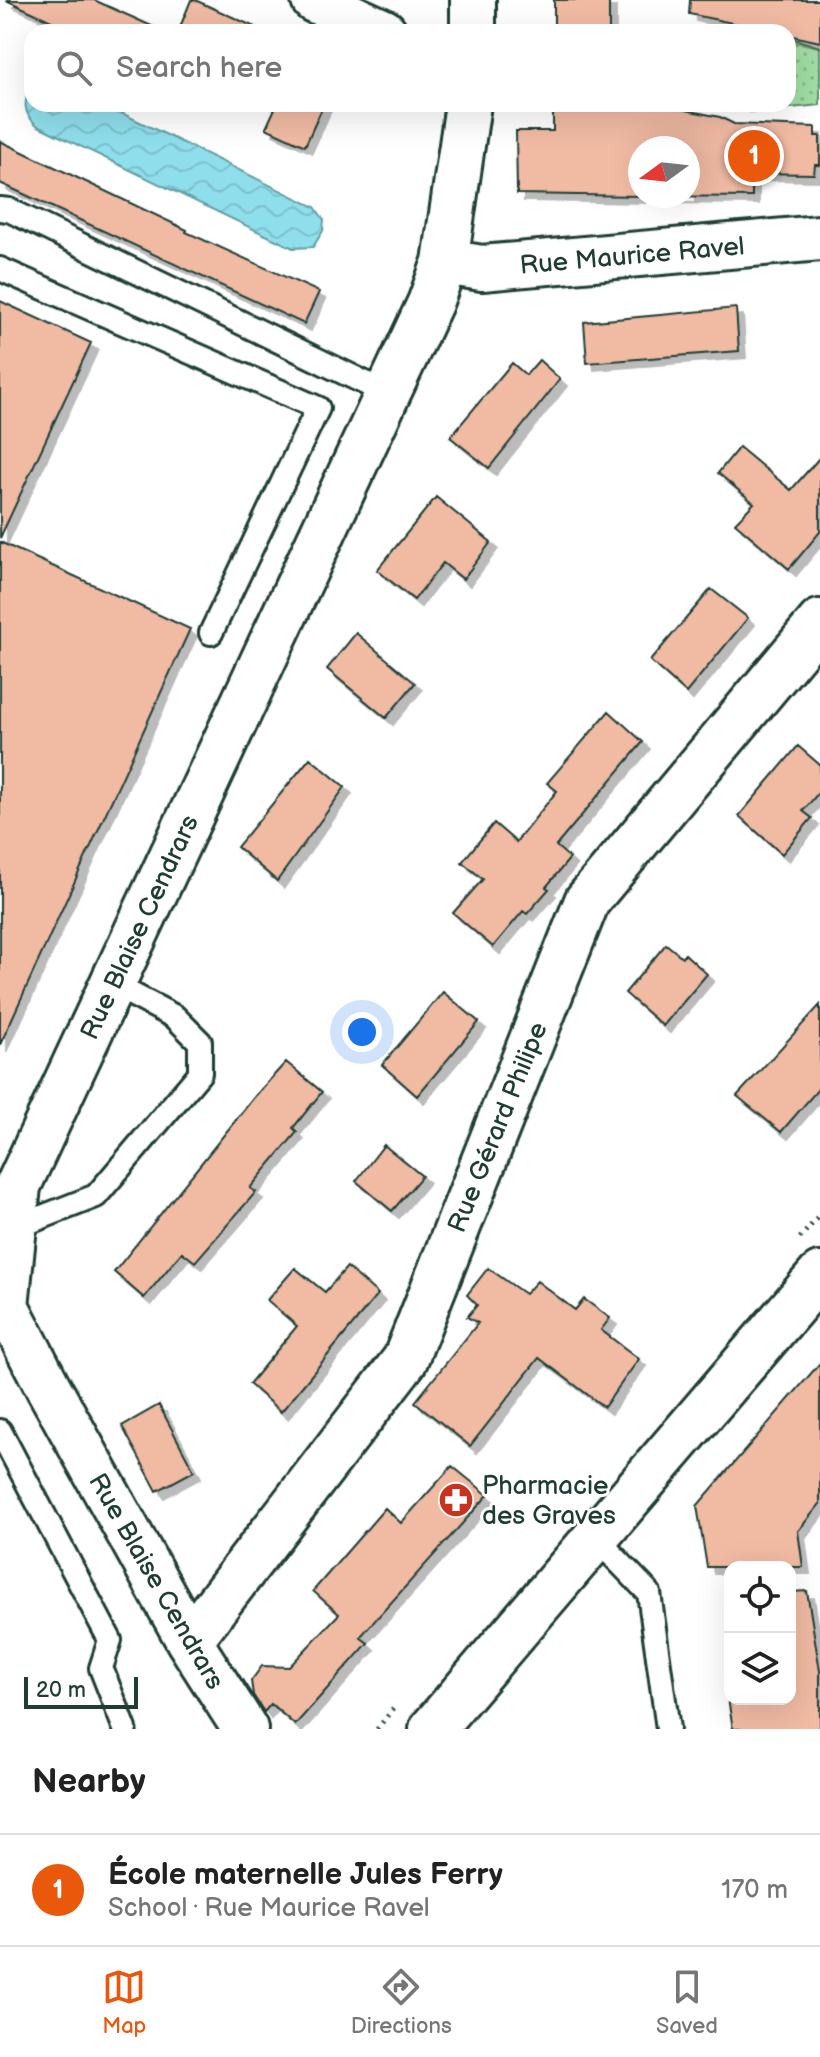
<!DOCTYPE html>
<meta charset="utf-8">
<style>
:root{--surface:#fff;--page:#f6f6f6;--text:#222;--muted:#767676;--line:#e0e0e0;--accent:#ea580c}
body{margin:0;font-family:"Balsamiq Sans",sans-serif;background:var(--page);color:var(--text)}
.controls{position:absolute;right:24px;bottom:24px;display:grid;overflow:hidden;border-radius:16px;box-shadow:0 8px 32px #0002}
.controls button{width:72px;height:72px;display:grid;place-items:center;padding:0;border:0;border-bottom:2px solid var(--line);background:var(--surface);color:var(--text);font:40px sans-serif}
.compass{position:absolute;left:628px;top:136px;width:72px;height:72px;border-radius:50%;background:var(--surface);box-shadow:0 8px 32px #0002;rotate:255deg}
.scale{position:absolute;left:24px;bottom:20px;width:114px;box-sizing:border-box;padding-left:8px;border:4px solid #1f3d34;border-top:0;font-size:22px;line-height:28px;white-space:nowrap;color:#1f3d34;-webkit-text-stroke:6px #fff;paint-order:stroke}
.you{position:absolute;left:362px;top:1032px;width:28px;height:28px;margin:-20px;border:6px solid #fff;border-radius:50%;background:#1a73e8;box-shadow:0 0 0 12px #1a73e833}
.badge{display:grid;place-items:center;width:52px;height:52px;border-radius:50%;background:var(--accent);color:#fff;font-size:26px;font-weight:700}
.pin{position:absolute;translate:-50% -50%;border:4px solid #fff;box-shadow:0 2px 8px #0006}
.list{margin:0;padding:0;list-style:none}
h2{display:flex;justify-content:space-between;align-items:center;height:104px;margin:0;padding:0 32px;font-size:34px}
h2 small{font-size:26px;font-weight:400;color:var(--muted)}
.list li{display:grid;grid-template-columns:52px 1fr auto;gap:24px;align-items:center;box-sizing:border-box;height:112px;padding:0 32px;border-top:2px solid var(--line)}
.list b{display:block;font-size:30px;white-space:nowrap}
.list p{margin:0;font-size:26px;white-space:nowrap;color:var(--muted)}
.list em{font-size:26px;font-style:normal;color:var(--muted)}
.icon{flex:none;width:44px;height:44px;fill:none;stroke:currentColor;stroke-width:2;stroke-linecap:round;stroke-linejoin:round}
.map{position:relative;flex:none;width:820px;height:1729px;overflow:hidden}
.search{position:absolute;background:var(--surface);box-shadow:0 8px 32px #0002;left:24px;right:24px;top:24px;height:88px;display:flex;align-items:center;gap:20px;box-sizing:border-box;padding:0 28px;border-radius:24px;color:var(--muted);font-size:30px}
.sheet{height:216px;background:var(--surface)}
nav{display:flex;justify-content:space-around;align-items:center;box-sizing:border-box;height:112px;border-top:2px solid var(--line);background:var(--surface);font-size:22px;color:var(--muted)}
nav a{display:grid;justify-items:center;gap:4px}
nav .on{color:var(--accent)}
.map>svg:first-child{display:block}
.park{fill:url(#park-dots);stroke:#608d6c;stroke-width:2}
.water{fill:url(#water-waves);stroke:#629ea2;stroke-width:2}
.building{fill:#f0baa3;stroke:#1f3d34;stroke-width:2;filter:url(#shadow)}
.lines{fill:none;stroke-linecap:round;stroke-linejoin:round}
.service-casing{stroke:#1f3d34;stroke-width:28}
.minor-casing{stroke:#1f3d34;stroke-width:50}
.primary-casing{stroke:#1f3d34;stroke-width:50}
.path{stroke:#1f3d34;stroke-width:5;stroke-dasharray:2 6;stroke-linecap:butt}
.service{stroke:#fff;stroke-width:22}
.minor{stroke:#fff;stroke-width:44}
.primary{stroke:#fff;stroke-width:44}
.labels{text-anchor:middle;stroke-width:6;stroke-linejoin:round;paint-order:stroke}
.street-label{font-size:26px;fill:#1f3d34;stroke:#fff}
.poi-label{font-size:26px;fill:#1f3d34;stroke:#fff;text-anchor:start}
</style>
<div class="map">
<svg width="820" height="1729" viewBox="0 0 820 1729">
<defs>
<pattern id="park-dots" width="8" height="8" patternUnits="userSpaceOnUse" patternTransform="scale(2)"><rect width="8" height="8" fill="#a0dda4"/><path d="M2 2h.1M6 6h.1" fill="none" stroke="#82b486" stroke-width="1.8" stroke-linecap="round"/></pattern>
<pattern id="water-waves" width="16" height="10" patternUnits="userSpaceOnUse" patternTransform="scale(2)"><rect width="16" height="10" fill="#8fdeec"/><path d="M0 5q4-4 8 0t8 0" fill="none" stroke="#7bbfcb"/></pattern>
<filter id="shadow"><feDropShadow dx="7" dy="7" stdDeviation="0" flood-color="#0004"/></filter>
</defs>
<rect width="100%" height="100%" fill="#fff"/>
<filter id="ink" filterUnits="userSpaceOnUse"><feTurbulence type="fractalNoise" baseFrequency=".0125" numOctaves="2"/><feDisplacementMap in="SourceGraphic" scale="16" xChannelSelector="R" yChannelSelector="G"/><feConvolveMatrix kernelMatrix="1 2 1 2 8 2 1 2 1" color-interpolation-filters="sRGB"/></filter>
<g filter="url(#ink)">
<path class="park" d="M 788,37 L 820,47 L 820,105 L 750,112 L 749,104 L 788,104 Z"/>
<path class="water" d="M 32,83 L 32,104 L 103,104 L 315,207 L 324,220 L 323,231 L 313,247 L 293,248 L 38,126 C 21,113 24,100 32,83 Z"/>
<path class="building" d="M 6,0 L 94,0 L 165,32 L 75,32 Z
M 191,0 L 195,0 L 266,32 L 178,32 Z
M 554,0 L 609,0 L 609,32 L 554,32 Z
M 690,0 L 820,0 L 820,42 L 788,35 L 788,32 L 775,32 L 689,14 Z
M 277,104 L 324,104 L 305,146 L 266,128 Z
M 553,104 L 671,104 L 671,107 L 720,117 L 734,124 L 815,127 L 815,136 L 820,136 L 820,165 L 815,165 L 814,174 L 752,173 L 752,197 L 649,196 L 688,196 L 688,148 L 640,148 L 640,196 L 517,194 L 516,131 L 553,131 Z
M 0,141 L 187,230 L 186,232 L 319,292 L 304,324 L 0,183 Z
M 0,301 L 91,343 L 0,538 Z
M 736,308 L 739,351 L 587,363 L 584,322 Z
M 539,360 L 560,379 L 489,468 L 450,437 L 512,363 L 526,375 Z
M 739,447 L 791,490 L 820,457 L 820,532 L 789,569 L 735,523 L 754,503 L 718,473 Z
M 436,497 L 491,542 L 463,579 L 443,563 L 414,600 L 377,570 Z
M 0,542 L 190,629 L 0,1045 Z
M 711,589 L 748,618 L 686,693 L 650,661 Z
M 356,633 L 415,683 L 386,718 L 327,669 Z
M 609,711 L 643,742 L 556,846 L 570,858 L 546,887 L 549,889 L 527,914 L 523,911 L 493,947 L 453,913 L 483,879 L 462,862 L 494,823 L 516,842 L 557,791 L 547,783 Z
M 798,746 L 820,765 L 820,791 L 803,811 L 812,818 L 782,854 L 739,816 Z
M 310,758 L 345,787 L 277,881 L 237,847 Z
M 666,944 L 682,957 L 685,954 L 707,974 L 663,1026 L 625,993 Z
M 443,992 L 479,1022 L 417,1096 L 382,1065 Z
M 820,1005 L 820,1087 L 781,1132 L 737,1096 Z
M 286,1062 L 322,1092 L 293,1128 L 297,1132 L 250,1188 L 256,1192 L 195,1262 L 182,1252 L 144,1298 L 114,1272 L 255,1096 Z
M 384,1145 L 422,1176 L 392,1211 L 356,1181 Z
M 347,1267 L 378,1294 L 281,1412 L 249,1384 L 297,1326 L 267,1300 L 295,1268 L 325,1292 Z
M 488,1268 L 525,1294 L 537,1281 L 575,1310 L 584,1299 L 610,1318 L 601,1330 L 639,1359 L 604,1407 L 539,1358 L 470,1446 L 415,1402 L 478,1323 L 467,1317 L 477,1305 L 467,1295 Z
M 820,1363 L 820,1504 L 798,1531 L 803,1567 L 707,1567 L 697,1506 Z
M 159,1405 L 194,1471 L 157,1491 L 122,1426 Z
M 452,1466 L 488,1495 L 360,1637 L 368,1643 L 295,1725 L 271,1704 L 264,1712 L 253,1695 L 251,1681 L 262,1666 L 289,1667 L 339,1614 L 313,1591 L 385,1508 L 401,1523 Z
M 807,1591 L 820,1671 L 820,1729 L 733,1729 L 728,1699 L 790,1699 L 790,1592 Z"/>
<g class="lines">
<defs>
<path id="service" d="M 0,209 L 9,210 L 388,394
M 0,269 L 318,408 L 211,633
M 9,1230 L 96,1196 L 200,1073 L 200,1042 L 175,1017 L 112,984
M 0,1431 L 110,1640 L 101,1668 L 125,1729
M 596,1538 L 649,1593 L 668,1729"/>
<path id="minor" d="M 314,0 L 384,32
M 473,32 L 473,0
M 445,262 L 482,268 L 820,238
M 189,1641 L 405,1360 L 587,901 L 820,622
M 245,1729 L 189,1641 L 48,1387 L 6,1306 L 18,1186 L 430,303 L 445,262 L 468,104"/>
<path id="primary" d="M 432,1729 L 820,1275"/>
</defs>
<use href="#service" class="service-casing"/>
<use href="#minor" class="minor-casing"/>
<use href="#primary" class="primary-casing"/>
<path class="path" d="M 800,1238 L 820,1215
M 377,1729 L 393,1709"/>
<use href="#service" class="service"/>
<use href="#minor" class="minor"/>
<use href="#primary" class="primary"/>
</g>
</g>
<defs>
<symbol id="pharmacy-disc" viewBox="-11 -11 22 22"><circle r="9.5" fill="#c8321e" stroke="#fff"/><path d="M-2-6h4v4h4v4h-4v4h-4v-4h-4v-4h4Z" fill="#fff"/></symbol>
</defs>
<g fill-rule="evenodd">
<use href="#pharmacy-disc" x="436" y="1480" width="40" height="40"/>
</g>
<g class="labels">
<g class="street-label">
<text transform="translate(632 255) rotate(-5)" y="9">Rue Maurice Ravel</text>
<text transform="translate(139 927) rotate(-65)" y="9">Rue Blaise Cendrars</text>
<text transform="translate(497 1127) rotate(-68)" y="9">Rue Gérard Philipe</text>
<text transform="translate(157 1581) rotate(60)" y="9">Rue Blaise Cendrars</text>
</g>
<g class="poi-label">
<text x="482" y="1494">Pharmacie<tspan x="482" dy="30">des Graves</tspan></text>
</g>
</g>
</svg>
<div class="controls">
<button><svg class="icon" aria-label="locate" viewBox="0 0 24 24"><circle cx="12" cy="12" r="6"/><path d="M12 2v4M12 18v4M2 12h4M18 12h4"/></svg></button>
<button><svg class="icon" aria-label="layers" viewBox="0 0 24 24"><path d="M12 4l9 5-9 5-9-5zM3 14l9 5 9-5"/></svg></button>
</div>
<svg class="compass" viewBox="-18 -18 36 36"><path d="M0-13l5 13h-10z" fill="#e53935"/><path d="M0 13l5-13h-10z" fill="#767676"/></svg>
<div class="scale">20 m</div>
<div class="you"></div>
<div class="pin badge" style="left:754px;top:156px">1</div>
<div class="search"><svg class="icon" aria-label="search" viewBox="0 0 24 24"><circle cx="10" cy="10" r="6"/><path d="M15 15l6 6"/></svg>Search here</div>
</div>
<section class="sheet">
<h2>Nearby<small></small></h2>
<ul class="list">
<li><span class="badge">1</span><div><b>École maternelle Jules Ferry</b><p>School · Rue Maurice Ravel</p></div><em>170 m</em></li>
</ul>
</section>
<nav>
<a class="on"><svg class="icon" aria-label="map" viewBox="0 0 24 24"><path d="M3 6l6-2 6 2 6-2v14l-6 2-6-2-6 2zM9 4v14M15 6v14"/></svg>Map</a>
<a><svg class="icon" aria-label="directions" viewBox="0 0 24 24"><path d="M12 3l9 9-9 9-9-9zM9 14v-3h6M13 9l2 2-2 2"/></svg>Directions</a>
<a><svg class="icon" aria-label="saved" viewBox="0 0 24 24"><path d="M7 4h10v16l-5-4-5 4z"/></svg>Saved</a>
</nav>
